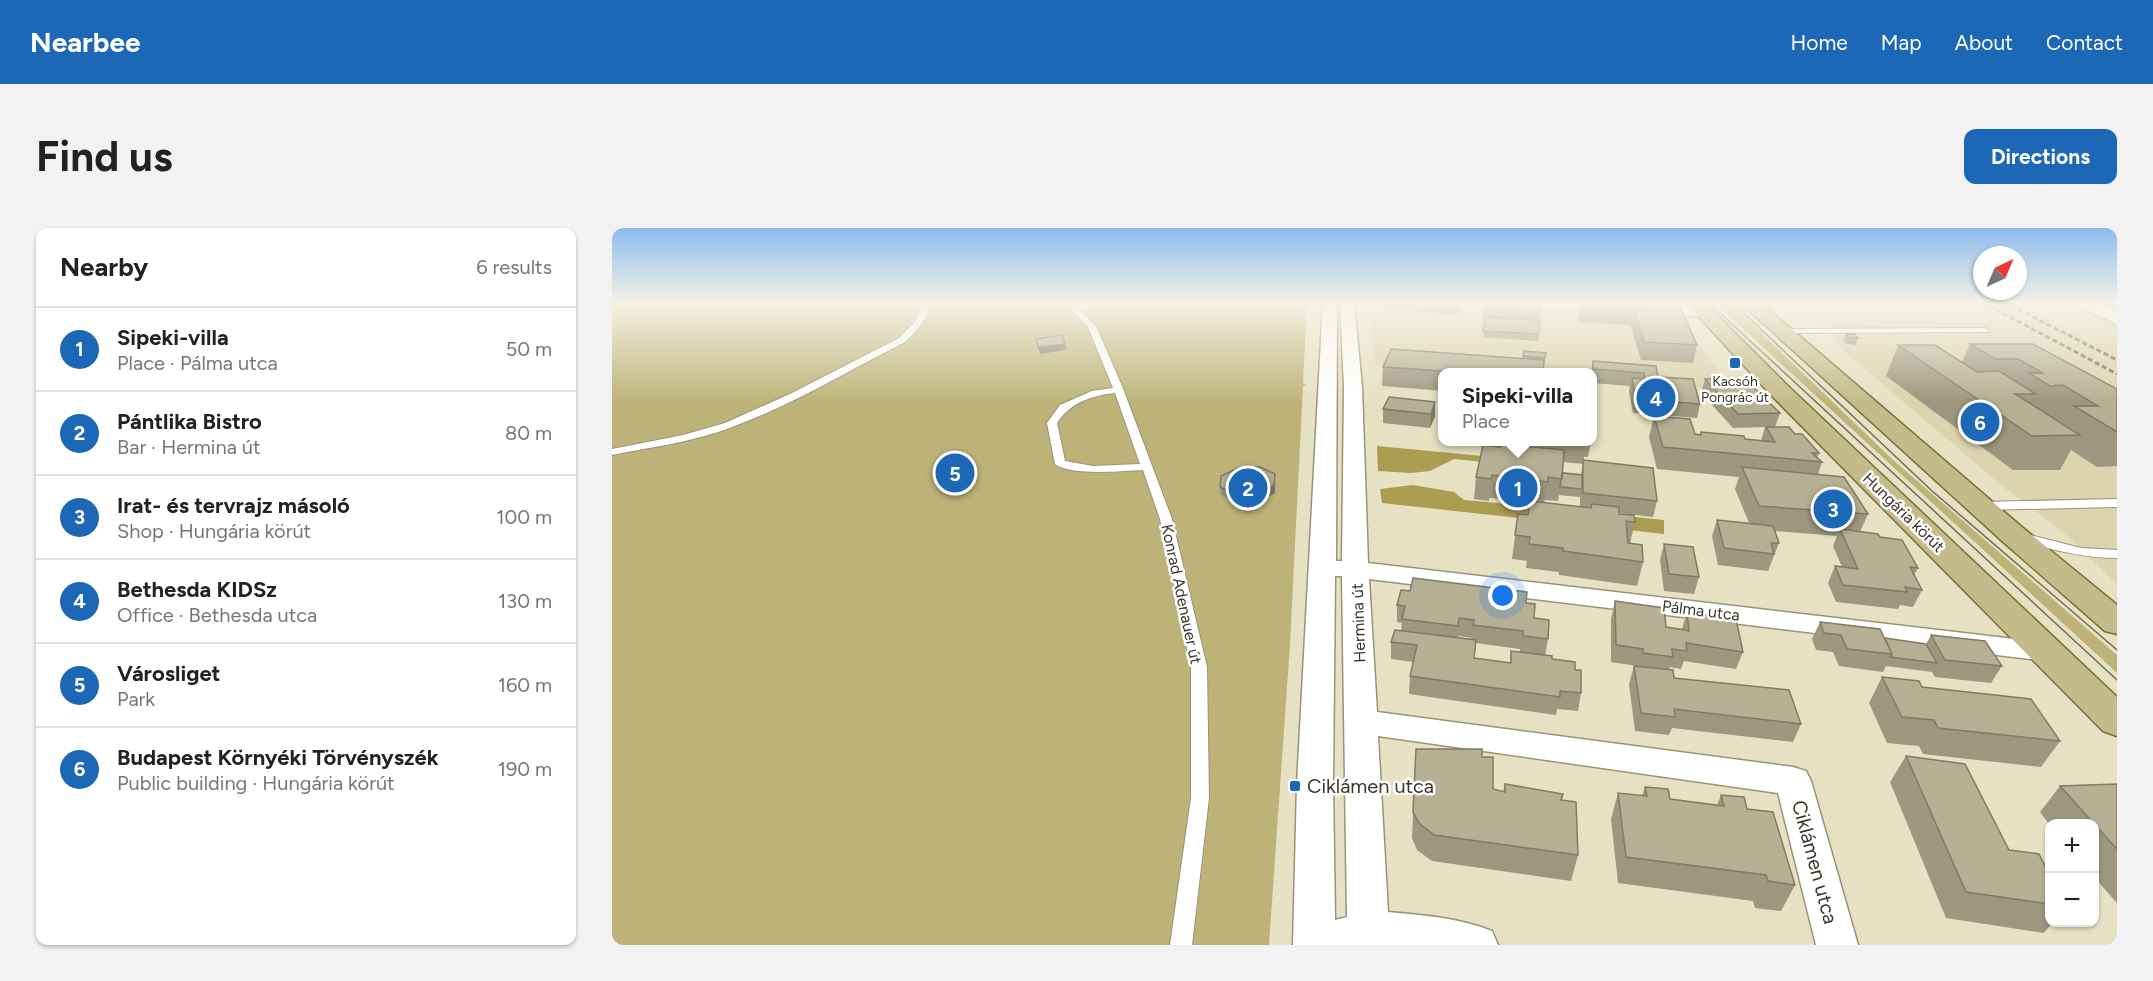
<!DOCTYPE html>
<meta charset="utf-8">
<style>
:root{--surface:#fff;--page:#f2f2f2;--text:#222;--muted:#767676;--line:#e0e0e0;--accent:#1c67b6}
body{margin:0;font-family:Figtree,sans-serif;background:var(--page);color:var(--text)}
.controls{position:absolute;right:18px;bottom:18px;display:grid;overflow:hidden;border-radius:12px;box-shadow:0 2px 4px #0004}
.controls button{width:54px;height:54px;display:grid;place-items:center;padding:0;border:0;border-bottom:2px solid var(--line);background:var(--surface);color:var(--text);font:30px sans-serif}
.compass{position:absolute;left:1361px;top:18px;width:54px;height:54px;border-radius:50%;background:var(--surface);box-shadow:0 2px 4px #0004;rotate:44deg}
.you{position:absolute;left:891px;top:368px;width:21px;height:21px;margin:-15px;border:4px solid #fff;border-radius:50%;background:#1a73e8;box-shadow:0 0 0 9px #1a73e833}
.badge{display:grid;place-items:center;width:39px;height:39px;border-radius:50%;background:var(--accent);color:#fff;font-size:20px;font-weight:700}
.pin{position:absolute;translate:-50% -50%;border:3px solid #fff;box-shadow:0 2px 6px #0006}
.popup{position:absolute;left:826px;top:140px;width:159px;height:78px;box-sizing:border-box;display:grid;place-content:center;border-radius:12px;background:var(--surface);filter:drop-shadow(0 2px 4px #0005);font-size:20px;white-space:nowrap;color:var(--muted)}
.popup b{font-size:22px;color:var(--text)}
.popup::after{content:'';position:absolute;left:50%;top:100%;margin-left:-12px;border:12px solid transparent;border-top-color:var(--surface)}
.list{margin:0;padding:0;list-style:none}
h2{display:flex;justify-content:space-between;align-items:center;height:78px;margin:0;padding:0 24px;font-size:26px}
h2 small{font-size:20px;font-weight:400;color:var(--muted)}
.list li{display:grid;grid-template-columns:39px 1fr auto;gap:18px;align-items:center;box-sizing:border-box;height:84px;padding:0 24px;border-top:2px solid var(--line)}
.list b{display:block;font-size:22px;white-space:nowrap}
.list p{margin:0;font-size:20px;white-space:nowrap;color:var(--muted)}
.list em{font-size:20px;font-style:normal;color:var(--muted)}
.map{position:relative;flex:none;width:1505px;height:717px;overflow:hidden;border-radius:12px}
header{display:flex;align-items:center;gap:36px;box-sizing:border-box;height:84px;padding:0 30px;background:var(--accent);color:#fff}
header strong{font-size:28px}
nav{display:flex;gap:33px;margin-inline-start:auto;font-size:21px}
.intro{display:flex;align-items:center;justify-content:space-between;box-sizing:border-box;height:144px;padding:0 36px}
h1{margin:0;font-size:42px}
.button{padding:15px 27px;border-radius:12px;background:var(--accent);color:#fff;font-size:21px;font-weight:700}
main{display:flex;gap:36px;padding:0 36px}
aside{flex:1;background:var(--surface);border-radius:12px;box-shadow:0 2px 4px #0004}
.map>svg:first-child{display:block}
.built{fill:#dbd4ae}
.green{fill:#bdb379}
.forest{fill:#ab9d50}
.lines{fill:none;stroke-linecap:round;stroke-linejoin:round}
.service-casing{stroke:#999478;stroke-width:2}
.minor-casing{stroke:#999478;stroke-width:3}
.tertiary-casing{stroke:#999478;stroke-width:3}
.primary-casing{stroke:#786f36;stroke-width:3}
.service{fill:#fff;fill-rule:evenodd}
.minor{fill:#fff;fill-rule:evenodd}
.tertiary{fill:#fff;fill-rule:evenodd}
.primary{fill:#c3bb8a;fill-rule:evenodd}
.tram{stroke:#6f6c5a;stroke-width:1.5}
.rail{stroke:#6f6c5a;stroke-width:3;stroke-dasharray:5 3;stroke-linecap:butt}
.wall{fill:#9c977e;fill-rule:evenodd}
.shaded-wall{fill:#7f7b67}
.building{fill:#b5b093;stroke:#7f7b67;stroke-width:1.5}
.poi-dot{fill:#1c67b6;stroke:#fff;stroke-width:2}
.labels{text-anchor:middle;stroke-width:5;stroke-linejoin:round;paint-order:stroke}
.far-poi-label{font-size:14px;fill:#38362a;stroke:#fff}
.street-label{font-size:16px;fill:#38362a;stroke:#fff}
.near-poi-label{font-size:20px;fill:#38362a;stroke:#fff;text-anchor:start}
.near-street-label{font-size:20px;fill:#38362a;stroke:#fff}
</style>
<header>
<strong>Nearbee</strong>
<nav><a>Home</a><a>Map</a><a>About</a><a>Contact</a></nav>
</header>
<div class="intro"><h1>Find us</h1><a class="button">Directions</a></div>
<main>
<aside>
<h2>Nearby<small>6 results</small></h2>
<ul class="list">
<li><span class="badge">1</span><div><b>Sipeki-villa</b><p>Place · Pálma utca</p></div><em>50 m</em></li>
<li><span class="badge">2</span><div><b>Pántlika Bistro</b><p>Bar · Hermina út</p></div><em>80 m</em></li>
<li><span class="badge">3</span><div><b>Irat- és tervrajz másoló</b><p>Shop · Hungária körút</p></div><em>100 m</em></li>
<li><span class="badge">4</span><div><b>Bethesda KIDSz</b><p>Office · Bethesda utca</p></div><em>130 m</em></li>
<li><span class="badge">5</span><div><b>Városliget</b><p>Park</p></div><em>160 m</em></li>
<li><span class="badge">6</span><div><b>Budapest Környéki Törvényszék</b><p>Public building · Hungária körút</p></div><em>190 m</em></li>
</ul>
</aside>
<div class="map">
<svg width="1505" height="717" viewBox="0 0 1505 717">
<rect width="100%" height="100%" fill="#e6e1c2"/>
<path class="built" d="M 756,74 L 835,74 L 1066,87 L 1119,162 L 981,152 L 981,144 L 884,144 L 763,136 Z
M 1182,74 L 1457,74 L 1505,97 L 1505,356 L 1451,304 L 1389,257 L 1227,119 L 1217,100 Z"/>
<path class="green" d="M 0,74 L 695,74 L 691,155 L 694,157 L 691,158 L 678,416 L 657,717 L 0,717 Z
M 1102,74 L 1117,74 L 1280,231 L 1505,427 L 1505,445 Z"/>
<path class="forest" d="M 765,218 L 915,232 L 914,238 L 842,231 L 818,243 L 799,245 L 766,243 Z
M 801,257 L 842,264 L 852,272 L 886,275 L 1052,292 L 1052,306 L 770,275 L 768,261 Z"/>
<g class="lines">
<defs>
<path id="service" d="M 312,74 L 320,74 C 315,91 306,102 293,114 C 236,143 180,177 120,199 C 82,214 40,219 0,227 L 0,221 L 71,207 L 113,195 L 180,165 L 287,110 L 303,94 Z
M 452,74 L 460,74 L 464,78 L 516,74 L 468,82 L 484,98 L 510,158 L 560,291 L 595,439 L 597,570 L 580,717 L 558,717 L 579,570 L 579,439 L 548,291 L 531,242 C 510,243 458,248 443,236 L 435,195 L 448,177 L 480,163 L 501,160 L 476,99 ZM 503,165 L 528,236 L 481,238 L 453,233 L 445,195 C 459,174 479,168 503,165 Z
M 1373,100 L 1377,102 L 1376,104 L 1176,105 L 1172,103 L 1176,101 Z
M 1505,271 L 1505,279 L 1369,282 L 1363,278 L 1369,274 Z
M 1410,305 L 1469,320 L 1505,322 L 1505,330 C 1471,330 1438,321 1406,312 L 1404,309 L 1406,306 Z"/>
<path id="minor" d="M 711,74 L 725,74 L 724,333 L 730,333 L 732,159 L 728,74 L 742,74 L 750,159 L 756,335 L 1445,416 L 1449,423 L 1445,430 L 1434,433 L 757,351 L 765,484 L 1181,539 L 1194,543 L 1199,553 L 1246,717 L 1204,717 L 1166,565 L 766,508 L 776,684 C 811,687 847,690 880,703 L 886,717 L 681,717 L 685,556 ZM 723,348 L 730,348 L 735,689 L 723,692 L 721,556 Z
M 897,74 L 985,74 L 1092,79 L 1100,84 L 1092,89 L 904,78 Z"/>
<path id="tertiary" d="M 1463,74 L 1486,74 L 1505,83 L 1505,96 L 1466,78 Z"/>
<path id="primary" d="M 1073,74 L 1092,74 L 1177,159 L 1505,469 L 1505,508 L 1491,503 L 1161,169 Z
M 1128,74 L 1148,74 L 1411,300 L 1505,377 L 1505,406 L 1493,403 L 1389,312 Z"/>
</defs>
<use href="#service" class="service-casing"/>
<use href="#minor" class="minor-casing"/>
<use href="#tertiary" class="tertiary-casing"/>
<use href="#primary" class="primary-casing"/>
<use href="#service" class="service"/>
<use href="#minor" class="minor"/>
<use href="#tertiary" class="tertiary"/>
<use href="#primary" class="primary"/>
<path class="tram" d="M 1096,74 L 1505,452
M 1120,74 L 1319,262 L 1505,422
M 1493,74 L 1505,79"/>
<path class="rail" d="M 1370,74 L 1505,146
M 1392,74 L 1505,132"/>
</g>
<path class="wall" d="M 770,74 L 851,74 L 848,86 L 830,86 L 774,79 L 774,75 Z
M 967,74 L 1066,74 L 1085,117 L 1081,135 L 1029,132 L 1019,99 L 1019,97 L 967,94 L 966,84 Z
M 1205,74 L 1307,74 L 1306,76 L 1212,78 Z
M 872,81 L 928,84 L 926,113 L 871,109 L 873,93 L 871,93 Z
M 1234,106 L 1246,110 L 1244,117 L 1235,116 L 1231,112 Z
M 1358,116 L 1505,161 L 1505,238 L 1485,239 L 1459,222 L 1448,242 L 1401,242 L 1274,148 L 1286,117 L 1350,134 Z
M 912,123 L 934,125 L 931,144 L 831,144 L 831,163 L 770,158 L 771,139 L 911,131 Z
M 981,133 L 1046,149 L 1088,176 L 1085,190 L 1021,185 L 1017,163 L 1018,158 L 981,155 L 981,144 L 979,144 Z
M 1093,151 L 1168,185 L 1163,199 L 1183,206 L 1207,225 L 1205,230 L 1210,234 L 1206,246 L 1256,286 L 1248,304 L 1268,309 L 1306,340 L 1302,347 L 1310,362 L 1301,379 L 1288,377 L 1286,381 L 1224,374 L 1216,355 L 1223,338 L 1230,339 L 1221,318 L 1225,308 L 1162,303 L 1167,315 L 1156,343 L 1106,337 L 1100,308 L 1105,292 L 1137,295 L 1123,261 L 1127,249 L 1045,241 L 1037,209 L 1042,188 L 1083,206 L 1088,207 L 1089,204 L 1133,211 L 1149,213 L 1153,199 L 1121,200 L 1089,165 Z
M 823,174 L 823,188 L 818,200 L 771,195 L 771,181 Z
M 887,213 L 979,213 L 976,229 L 972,229 L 972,232 L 1045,273 L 1041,289 L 1007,285 L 1023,294 L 1018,315 L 1031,334 L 1025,358 L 947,347 L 947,344 L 914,340 L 915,333 L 900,331 L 906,286 L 916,287 L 918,274 L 877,270 L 877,273 L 862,271 L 864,249 L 886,218 ZM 951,234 L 971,236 L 969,246 L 950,244 ZM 947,267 L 968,269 L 968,279 L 932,275 L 933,272 L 946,273 Z
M 664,254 L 663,265 L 646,274 L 623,274 L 609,267 L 608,259 Z
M 1052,316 L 1087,349 L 1082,366 L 1052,363 L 1048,332 Z
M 1003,373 L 1054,399 L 1070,401 L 1075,384 L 1131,424 L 1124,441 L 1072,433 L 1069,441 L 1058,439 L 1057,442 L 1062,450 L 1189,496 L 1181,514 L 1060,500 L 1057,507 L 1023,503 L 1017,456 L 1022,438 L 1026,438 L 999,434 L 999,391 Z
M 914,375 L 922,390 L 936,411 L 933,427 L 963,442 L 969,465 L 966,483 L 945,481 L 944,487 L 797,466 L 798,448 L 801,434 L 779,431 L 779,414 L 789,402 L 790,395 L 785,394 L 785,377 ZM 846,408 L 860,410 L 859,411 L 846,409 ZM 864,415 L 908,421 L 908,424 L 899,423 L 898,435 L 862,430 Z
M 1208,394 L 1273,410 L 1314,416 L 1319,407 L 1390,438 L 1379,455 L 1323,449 L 1320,444 L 1274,438 L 1271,444 L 1227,438 L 1221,424 L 1204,422 L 1200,411 Z
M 1270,449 L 1310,459 L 1448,513 L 1429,539 L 1311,526 L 1307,518 L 1275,515 L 1257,475 Z
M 804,521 L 870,529 L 881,561 L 891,564 L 893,556 L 949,572 L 966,627 L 959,653 L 820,633 L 805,622 L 800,610 Z
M 1294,528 L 1397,622 L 1437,646 L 1437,694 L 1441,694 L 1432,705 L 1334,690 L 1278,554 Z
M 1505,556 L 1505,675 L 1482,649 L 1482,596 L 1437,596 L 1428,584 L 1448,558 Z
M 1033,559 L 1058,571 L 1105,577 L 1109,567 L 1135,581 L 1183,657 L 1169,683 L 1143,680 L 1141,673 L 1006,655 L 999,591 L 1006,565 L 1030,568 Z"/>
<path class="shaded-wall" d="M 849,74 L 851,74 L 848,86 Z
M 453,116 L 454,122 L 428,126 L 426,119 Z
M 823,174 L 823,188 L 818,200 L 819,186 Z
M 663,246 L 663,265 L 646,274 L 646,266 Z"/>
<path class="building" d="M 873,74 L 928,74 L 928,84 L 872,81 Z
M 970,74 L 1066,74 L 1085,117 L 1032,114 L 1022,82 L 1037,83 L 1036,80 L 970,77 Z
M 874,89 L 927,92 L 927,106 L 871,103 Z
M 1234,106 L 1242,106 L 1246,110 L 1237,110 Z
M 450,107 L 453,116 L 426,119 L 424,111 Z
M 1358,116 L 1421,116 L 1505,161 L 1505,204 L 1462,178 L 1486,178 L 1451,157 L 1438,158 L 1417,145 L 1431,145 L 1406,131 L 1383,131 Z
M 1286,117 L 1323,117 L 1365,144 L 1387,143 L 1424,166 L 1403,166 L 1468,207 L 1420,208 Z
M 779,121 L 932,132 L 931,144 L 844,144 L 771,139 Z
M 912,123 L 934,125 L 933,130 L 911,128 Z
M 981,133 L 1044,138 L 1046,149 L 1081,151 L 1088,176 L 1024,171 L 1020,150 L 1033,151 L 1032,145 L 981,141 Z
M 1132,150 L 1168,185 L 1126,186 L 1093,151 Z
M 777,169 L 823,174 L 819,186 L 771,181 Z
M 1042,188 L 1078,191 L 1083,206 L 1089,207 L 1089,204 L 1132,208 L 1133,211 L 1163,214 L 1154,199 L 1177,199 L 1183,206 L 1190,206 L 1207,225 L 1200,225 L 1210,234 L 1051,219 Z
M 889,216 L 952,222 L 950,251 L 936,249 L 936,254 L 880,247 L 879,251 L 864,249 L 871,217 L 888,219 Z
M 971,232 L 1041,240 L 1045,273 L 971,265 Z
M 648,239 L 663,246 L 662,257 L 646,266 L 622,266 L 608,259 L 609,248 L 626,240 Z
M 1130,239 L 1232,249 L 1256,286 L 1147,278 Z
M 950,245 L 970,247 L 970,261 L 948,259 Z
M 918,273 L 979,280 L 980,276 L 1007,279 L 1007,286 L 1022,287 L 1023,294 L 1014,293 L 1016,315 L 1030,317 L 1031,334 L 951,323 L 951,320 L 917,316 L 918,309 L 903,307 L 906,286 L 916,287 Z
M 1105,292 L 1161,298 L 1167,315 L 1159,315 L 1162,326 L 1112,320 Z
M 1228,301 L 1266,306 L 1268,309 L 1290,312 L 1306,340 L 1298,339 L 1310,362 L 1293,359 L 1295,364 L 1231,357 L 1223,338 L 1246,341 Z
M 1052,316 L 1081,319 L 1087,349 L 1057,346 Z
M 801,350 L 915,364 L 914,375 L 923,376 L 922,390 L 937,392 L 936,411 L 911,408 L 911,403 L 861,397 L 862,392 L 847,390 L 846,398 L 790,391 L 793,378 L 785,377 L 789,362 L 798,363 Z
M 1003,373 L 1052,380 L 1054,399 L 1073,402 L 1077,403 L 1075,384 L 1124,391 L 1131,424 L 1074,415 L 1075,423 L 1060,421 L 1061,429 L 1031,425 L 1031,421 L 1004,417 Z
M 1208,394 L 1268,401 L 1280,426 L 1235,421 L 1229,407 L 1212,405 Z
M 783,402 L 864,412 L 862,430 L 899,435 L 899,423 L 940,428 L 940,431 L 963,434 L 963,442 L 969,442 L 969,465 L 948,463 L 948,469 L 798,448 L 805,417 L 779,414 Z
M 1319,407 L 1373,413 L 1390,438 L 1333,432 Z
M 1273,410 L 1314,416 L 1325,435 L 1278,429 L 1280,426 Z
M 1022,438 L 1061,442 L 1062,450 L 1177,462 L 1189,496 L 1062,481 L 1063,489 L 1029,485 Z
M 1270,449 L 1307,453 L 1310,459 L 1419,471 L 1448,513 L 1326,500 L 1322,492 L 1290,489 Z
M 804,521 L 870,521 L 870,529 L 881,529 L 881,561 L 893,564 L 893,556 L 951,566 L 949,572 L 964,574 L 966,627 L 822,607 L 807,595 L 801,584 Z
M 1294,528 L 1353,536 L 1397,622 L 1427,626 L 1437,646 L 1437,676 L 1354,664 Z
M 1505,556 L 1505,621 L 1448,558 Z
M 1033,559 L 1056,561 L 1058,571 L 1112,578 L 1109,567 L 1132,569 L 1135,581 L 1161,584 L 1183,657 L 1156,653 L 1154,647 L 1014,629 L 1006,565 L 1035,568 Z"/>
<linearGradient id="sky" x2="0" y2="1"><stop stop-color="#8bbcef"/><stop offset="0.43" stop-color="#f4f2e4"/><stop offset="1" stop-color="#f4f2e4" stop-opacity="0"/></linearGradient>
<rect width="1505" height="174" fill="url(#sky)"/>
<g class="poi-dot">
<rect x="1117" y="129" width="12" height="12" rx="3"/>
<rect x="677" y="552" width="12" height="12" rx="3"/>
</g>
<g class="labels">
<g class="far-poi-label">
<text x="1123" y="158">Kacsóh<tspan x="1123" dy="16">Pongrác út</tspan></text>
</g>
<g class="street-label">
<text transform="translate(1292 284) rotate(44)" y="6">Hungária körút</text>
<text transform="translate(570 366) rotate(78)" y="6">Konrad Adenauer út</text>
<text transform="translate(1089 382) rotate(7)" y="6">Pálma utca</text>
<text transform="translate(746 395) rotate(-92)" y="6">Hermina út</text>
</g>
<g class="near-poi-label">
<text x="695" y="565">Ciklámen utca</text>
</g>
<g class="near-street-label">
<text transform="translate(1203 634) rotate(75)" y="7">Ciklámen utca</text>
</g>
</g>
</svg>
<div class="controls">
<button>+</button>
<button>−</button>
</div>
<svg class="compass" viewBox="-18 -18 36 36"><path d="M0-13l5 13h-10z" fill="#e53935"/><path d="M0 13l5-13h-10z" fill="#767676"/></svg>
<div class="you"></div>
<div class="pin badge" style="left:906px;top:260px">1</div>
<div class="popup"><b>Sipeki-villa</b>Place</div>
<div class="pin badge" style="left:636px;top:260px">2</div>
<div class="pin badge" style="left:1221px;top:281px">3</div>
<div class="pin badge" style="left:1044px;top:170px">4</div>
<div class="pin badge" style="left:343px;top:245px">5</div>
<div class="pin badge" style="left:1368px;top:194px">6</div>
</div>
</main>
